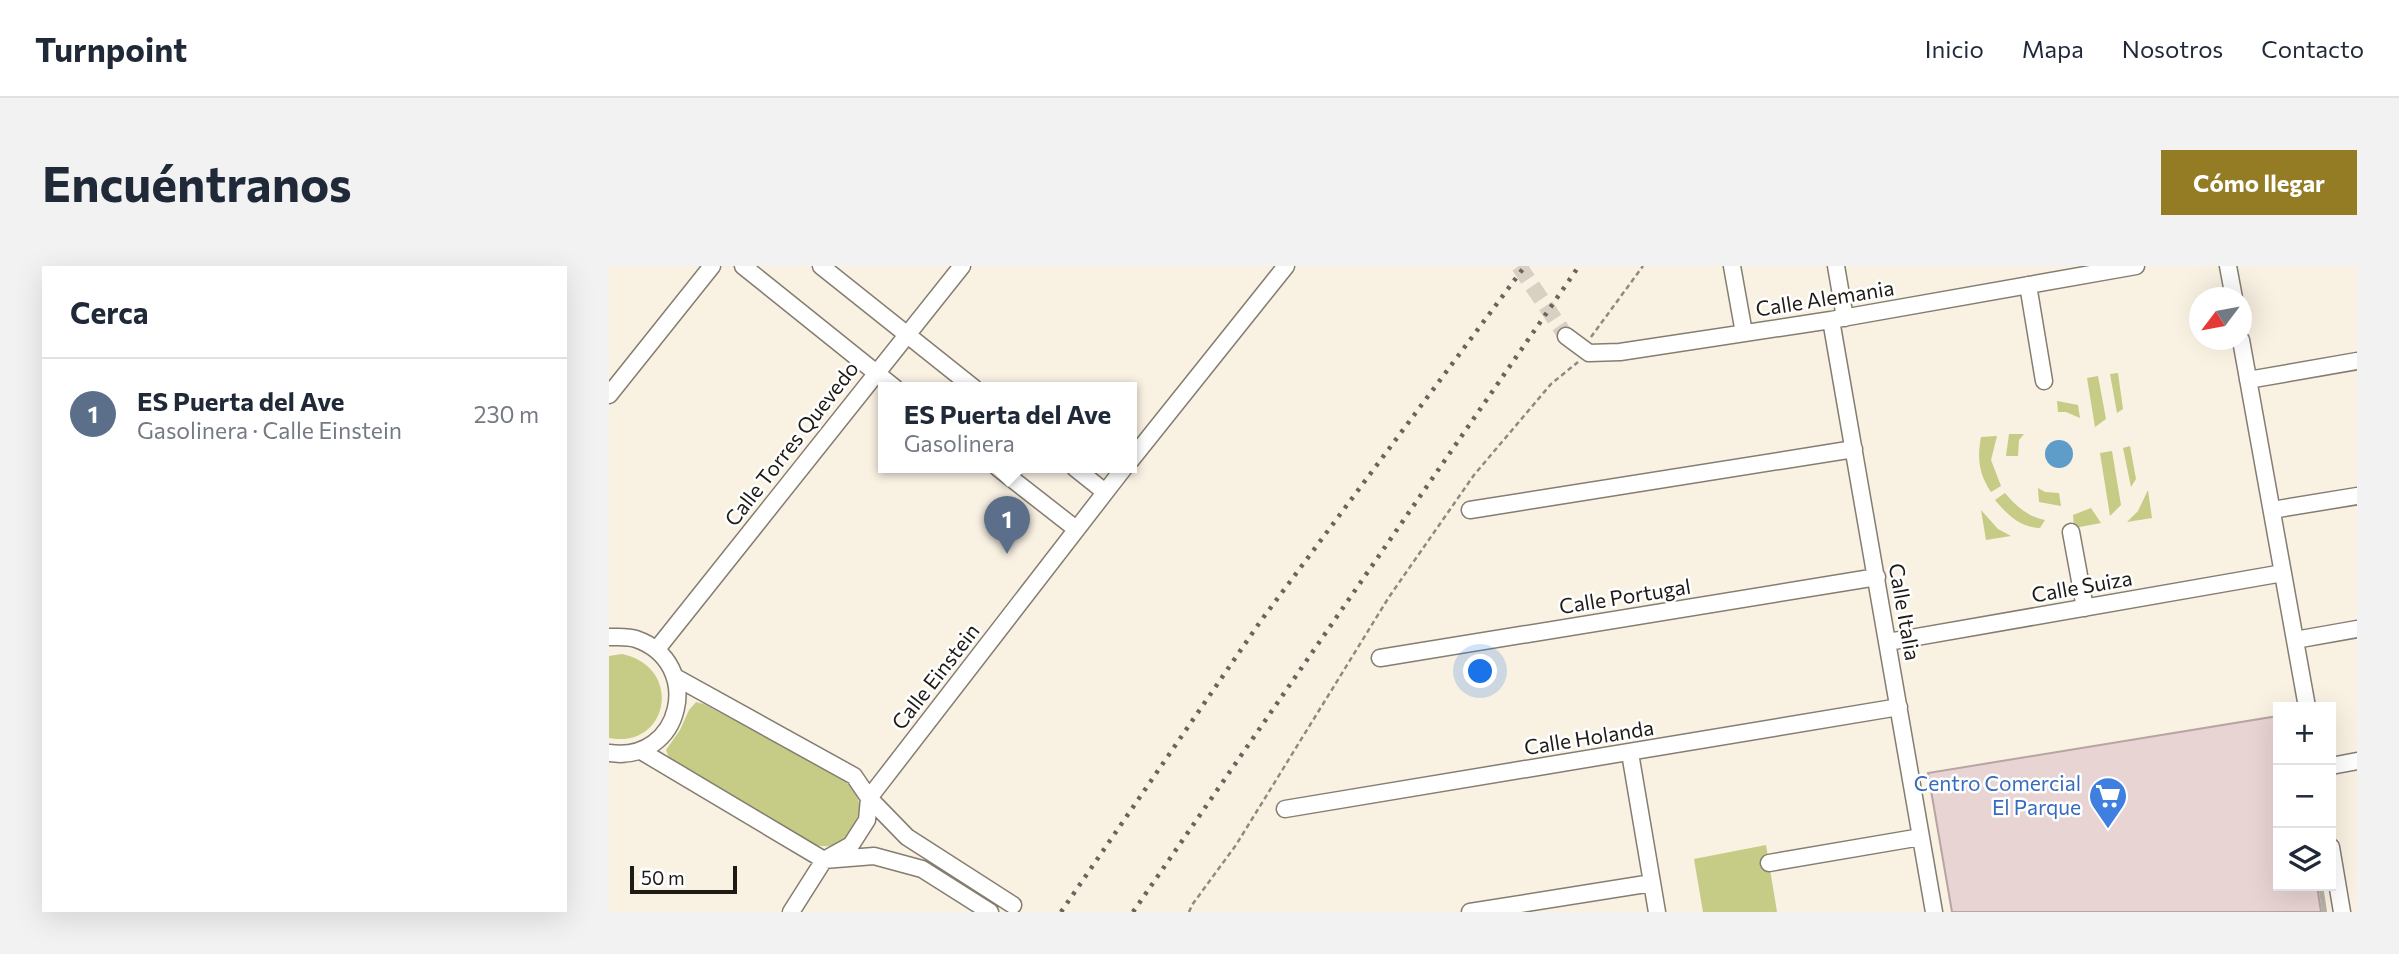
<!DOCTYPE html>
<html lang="es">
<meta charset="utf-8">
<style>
:root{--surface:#fff;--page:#f2f2f3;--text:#1f2937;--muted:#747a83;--line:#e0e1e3;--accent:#937c23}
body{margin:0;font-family:Commissioner,sans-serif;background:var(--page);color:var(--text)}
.controls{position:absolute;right:21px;bottom:21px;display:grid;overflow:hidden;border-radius:0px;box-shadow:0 7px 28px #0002}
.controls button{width:63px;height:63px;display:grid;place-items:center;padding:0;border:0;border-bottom:2px solid var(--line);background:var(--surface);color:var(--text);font:35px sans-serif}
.compass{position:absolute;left:1580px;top:21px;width:63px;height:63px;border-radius:50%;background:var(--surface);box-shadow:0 7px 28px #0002;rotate:238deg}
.scale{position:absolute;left:21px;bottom:18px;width:107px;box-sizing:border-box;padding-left:7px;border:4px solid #1e1b16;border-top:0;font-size:19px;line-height:24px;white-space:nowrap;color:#1e1b16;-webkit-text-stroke:5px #fff;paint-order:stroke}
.you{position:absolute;left:872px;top:406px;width:24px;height:24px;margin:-18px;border:5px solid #fff;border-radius:50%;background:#1a73e8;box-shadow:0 0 0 10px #1a73e833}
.badge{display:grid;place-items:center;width:46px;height:46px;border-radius:50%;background:var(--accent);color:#fff;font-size:23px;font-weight:700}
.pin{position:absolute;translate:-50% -58px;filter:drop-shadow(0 2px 4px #0008)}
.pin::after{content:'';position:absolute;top:37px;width:24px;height:21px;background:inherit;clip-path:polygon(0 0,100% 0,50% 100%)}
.popup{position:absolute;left:269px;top:116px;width:259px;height:91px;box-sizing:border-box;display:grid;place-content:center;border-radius:0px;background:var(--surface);filter:drop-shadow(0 2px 5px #0005);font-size:23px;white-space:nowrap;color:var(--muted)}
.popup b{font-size:26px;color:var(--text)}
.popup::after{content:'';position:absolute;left:50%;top:100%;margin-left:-14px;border:14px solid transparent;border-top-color:var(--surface)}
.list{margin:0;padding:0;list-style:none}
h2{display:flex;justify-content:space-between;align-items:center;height:91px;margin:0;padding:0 28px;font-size:30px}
h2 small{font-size:23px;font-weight:400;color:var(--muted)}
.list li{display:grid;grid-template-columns:46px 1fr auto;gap:21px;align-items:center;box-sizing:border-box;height:112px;padding:0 28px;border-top:2px solid var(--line)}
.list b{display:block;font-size:26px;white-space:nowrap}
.list p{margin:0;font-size:23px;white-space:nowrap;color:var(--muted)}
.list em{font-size:23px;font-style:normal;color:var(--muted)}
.icon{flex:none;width:38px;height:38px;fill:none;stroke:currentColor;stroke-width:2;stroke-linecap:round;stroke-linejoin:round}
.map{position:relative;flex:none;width:1748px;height:646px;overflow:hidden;border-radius:0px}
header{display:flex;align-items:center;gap:42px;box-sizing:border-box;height:98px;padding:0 35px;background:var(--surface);border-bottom:2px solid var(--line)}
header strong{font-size:33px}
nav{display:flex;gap:38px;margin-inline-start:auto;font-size:24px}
.intro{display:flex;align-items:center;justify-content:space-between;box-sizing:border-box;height:168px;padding:0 42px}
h1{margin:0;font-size:49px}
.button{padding:18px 32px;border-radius:0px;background:var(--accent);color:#fff;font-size:24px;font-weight:700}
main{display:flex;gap:42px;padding:0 42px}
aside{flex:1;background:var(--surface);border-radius:0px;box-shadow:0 7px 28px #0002}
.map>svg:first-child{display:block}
.green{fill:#c6cb85}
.water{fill:#5e9dc9}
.building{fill:#e8d4d3;stroke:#b7a4a3;stroke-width:2;filter:url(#shadow)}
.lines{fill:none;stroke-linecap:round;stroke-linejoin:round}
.street-tunnel{stroke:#d8d1c3;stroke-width:16;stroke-dasharray:16 8;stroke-linecap:butt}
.street-casing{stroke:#847d70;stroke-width:19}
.path{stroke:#8f8a7f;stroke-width:2.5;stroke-dasharray:5 3.5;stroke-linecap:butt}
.street{stroke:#fff;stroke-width:16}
.rail{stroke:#69645c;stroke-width:4.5;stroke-dasharray:3.5 7;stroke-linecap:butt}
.labels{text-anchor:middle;stroke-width:5;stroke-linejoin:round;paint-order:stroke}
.street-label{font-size:21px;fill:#1e1b16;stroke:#fff}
.shop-label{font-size:21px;fill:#366cbe;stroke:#fff;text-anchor:end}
</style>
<header>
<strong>Turnpoint</strong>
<nav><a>Inicio</a><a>Mapa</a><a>Nosotros</a><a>Contacto</a></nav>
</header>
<div class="intro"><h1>Encuéntranos</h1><a class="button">Cómo llegar</a></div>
<main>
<aside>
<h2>Cerca<small></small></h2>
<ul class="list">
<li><span class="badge" style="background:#5c6f8a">1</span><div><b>ES Puerta del Ave</b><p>Gasolinera · Calle Einstein</p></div><em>230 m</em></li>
</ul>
</aside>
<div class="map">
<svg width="1748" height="646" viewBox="0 0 1748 646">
<defs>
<filter id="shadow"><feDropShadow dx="6" dy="6" stdDeviation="0" flood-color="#0004"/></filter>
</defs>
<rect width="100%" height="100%" fill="#f9f1e2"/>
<path class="green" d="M 1509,107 L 1514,143 L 1508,147 L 1501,108 Z
M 1489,110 L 1497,153 L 1486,161 L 1478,112 Z
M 1448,135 L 1469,139 L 1471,152 L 1457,146 L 1449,146 Z
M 1400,168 L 1415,168 L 1410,174 L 1409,190 L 1397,190 Z
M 1388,170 L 1382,194 L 1392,220 L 1382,226 C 1370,208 1368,192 1372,171 Z
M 1521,180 L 1527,213 L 1522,221 L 1514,182 Z
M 1503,185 L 1512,239 L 1501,250 L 1491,187 Z
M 1429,222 L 1436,226 L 1450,227 L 1452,240 L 1430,236 Z
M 1539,224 L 1543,252 L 1518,256 L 1529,245 Z
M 1396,227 C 1407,240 1419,251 1436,254 L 1431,262 C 1410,261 1399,249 1386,234 Z
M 1482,242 L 1492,257 L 1465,262 L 1464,249 Z
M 1372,244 L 1389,263 L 1402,270 L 1377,274 Z
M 13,388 C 75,401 60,483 0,472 L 0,390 Z
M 87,436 L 95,438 L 233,513 C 239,518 245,522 248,530 C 256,547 240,577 221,580 C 215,581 209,579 204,579 L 61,494 L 57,484 L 71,464 L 80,444 Z
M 1157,579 L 1168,646 L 1094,646 L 1085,593 Z"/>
<path class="water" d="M1436 188a14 14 0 1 1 28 0a14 14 0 1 1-28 0Z"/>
<path class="building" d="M 1669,450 L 1669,620 L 1708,620 L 1712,646 L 1343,646 L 1319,507 Z"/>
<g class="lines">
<path class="street-tunnel" d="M 910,0 L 957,70"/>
<defs>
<path id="street" d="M 134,0 L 286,122
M 212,0 L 365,122
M 1123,0 L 1135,67
M 1227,0 L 1236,52
M 1619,0 L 1625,32
M 1419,19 L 1435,115
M 1222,54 L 1325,646
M 957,70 L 980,87 L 1011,86 L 1222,54 L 1527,0
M 1632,74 L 1698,441
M 1639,114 L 1748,95
M 0,129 L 103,0
M 522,194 L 677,0
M 389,202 L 467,263
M 466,202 L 496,226
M 861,244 L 1245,183
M 1663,244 L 1748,230
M 1462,266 L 1476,342
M 0,371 C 9,371 19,370 27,373 C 96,397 73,498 0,487
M 1686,374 L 1748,363
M 1279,376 L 1674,307
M 48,383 L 353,0
M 771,392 L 1268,311
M 68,412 L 245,510 L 260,532 L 298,571 L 404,639
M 32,485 L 215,594 L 265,590 L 313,603 L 381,646
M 1021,487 L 1048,646
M 1722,500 L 1748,495
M 676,543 L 1290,441
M 1722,581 L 1733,646
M 1160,597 L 1312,571
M 182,646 L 215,594 L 242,579 L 258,554 L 260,532 L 515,202
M 861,646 L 1043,617"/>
</defs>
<use href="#street" class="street-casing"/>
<path class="path" d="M 982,71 L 1034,0
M 580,646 L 583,639 L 627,579 L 780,331 L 865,209 L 942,118 L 969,96"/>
<use href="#street" class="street"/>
<path class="rail" d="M 452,646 L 651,356 L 916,0
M 524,646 L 970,0"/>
</g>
<defs>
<symbol id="supermarket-pin" viewBox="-11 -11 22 30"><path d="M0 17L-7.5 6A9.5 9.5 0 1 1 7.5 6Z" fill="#3f7fe0" stroke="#fff"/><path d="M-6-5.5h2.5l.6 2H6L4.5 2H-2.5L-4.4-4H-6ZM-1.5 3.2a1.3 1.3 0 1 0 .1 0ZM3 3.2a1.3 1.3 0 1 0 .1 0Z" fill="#fff"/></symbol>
</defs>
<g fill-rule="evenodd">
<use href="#supermarket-pin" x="1477" y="508" width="44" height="60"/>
</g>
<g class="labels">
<g class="street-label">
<text transform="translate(1216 33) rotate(-9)" y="7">Calle Alemania</text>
<text transform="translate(183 178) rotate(-52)" y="7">Calle Torres Quevedo</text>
<text transform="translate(1473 321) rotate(-10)" y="7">Calle Suiza</text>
<text transform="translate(1016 331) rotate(-9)" y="7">Calle Portugal</text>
<text transform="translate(1295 346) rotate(80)" y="7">Calle Italia</text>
<text transform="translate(327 411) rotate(-52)" y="7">Calle Einstein</text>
<text transform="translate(980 472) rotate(-9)" y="7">Calle Holanda</text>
</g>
<g class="shop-label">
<text x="1472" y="525">Centro Comercial<tspan x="1472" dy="24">El Parque</tspan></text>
</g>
</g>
</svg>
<div class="controls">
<button>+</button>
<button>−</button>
<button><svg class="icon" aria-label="layers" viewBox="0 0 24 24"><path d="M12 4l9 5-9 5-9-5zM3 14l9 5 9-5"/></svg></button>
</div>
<svg class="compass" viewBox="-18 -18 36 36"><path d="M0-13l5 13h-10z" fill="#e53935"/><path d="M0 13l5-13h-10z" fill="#747a83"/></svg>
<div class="scale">50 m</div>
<div class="you"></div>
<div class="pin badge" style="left:398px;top:288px;background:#5c6f8a">1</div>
<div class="popup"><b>ES Puerta del Ave</b>Gasolinera</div>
</div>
</main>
